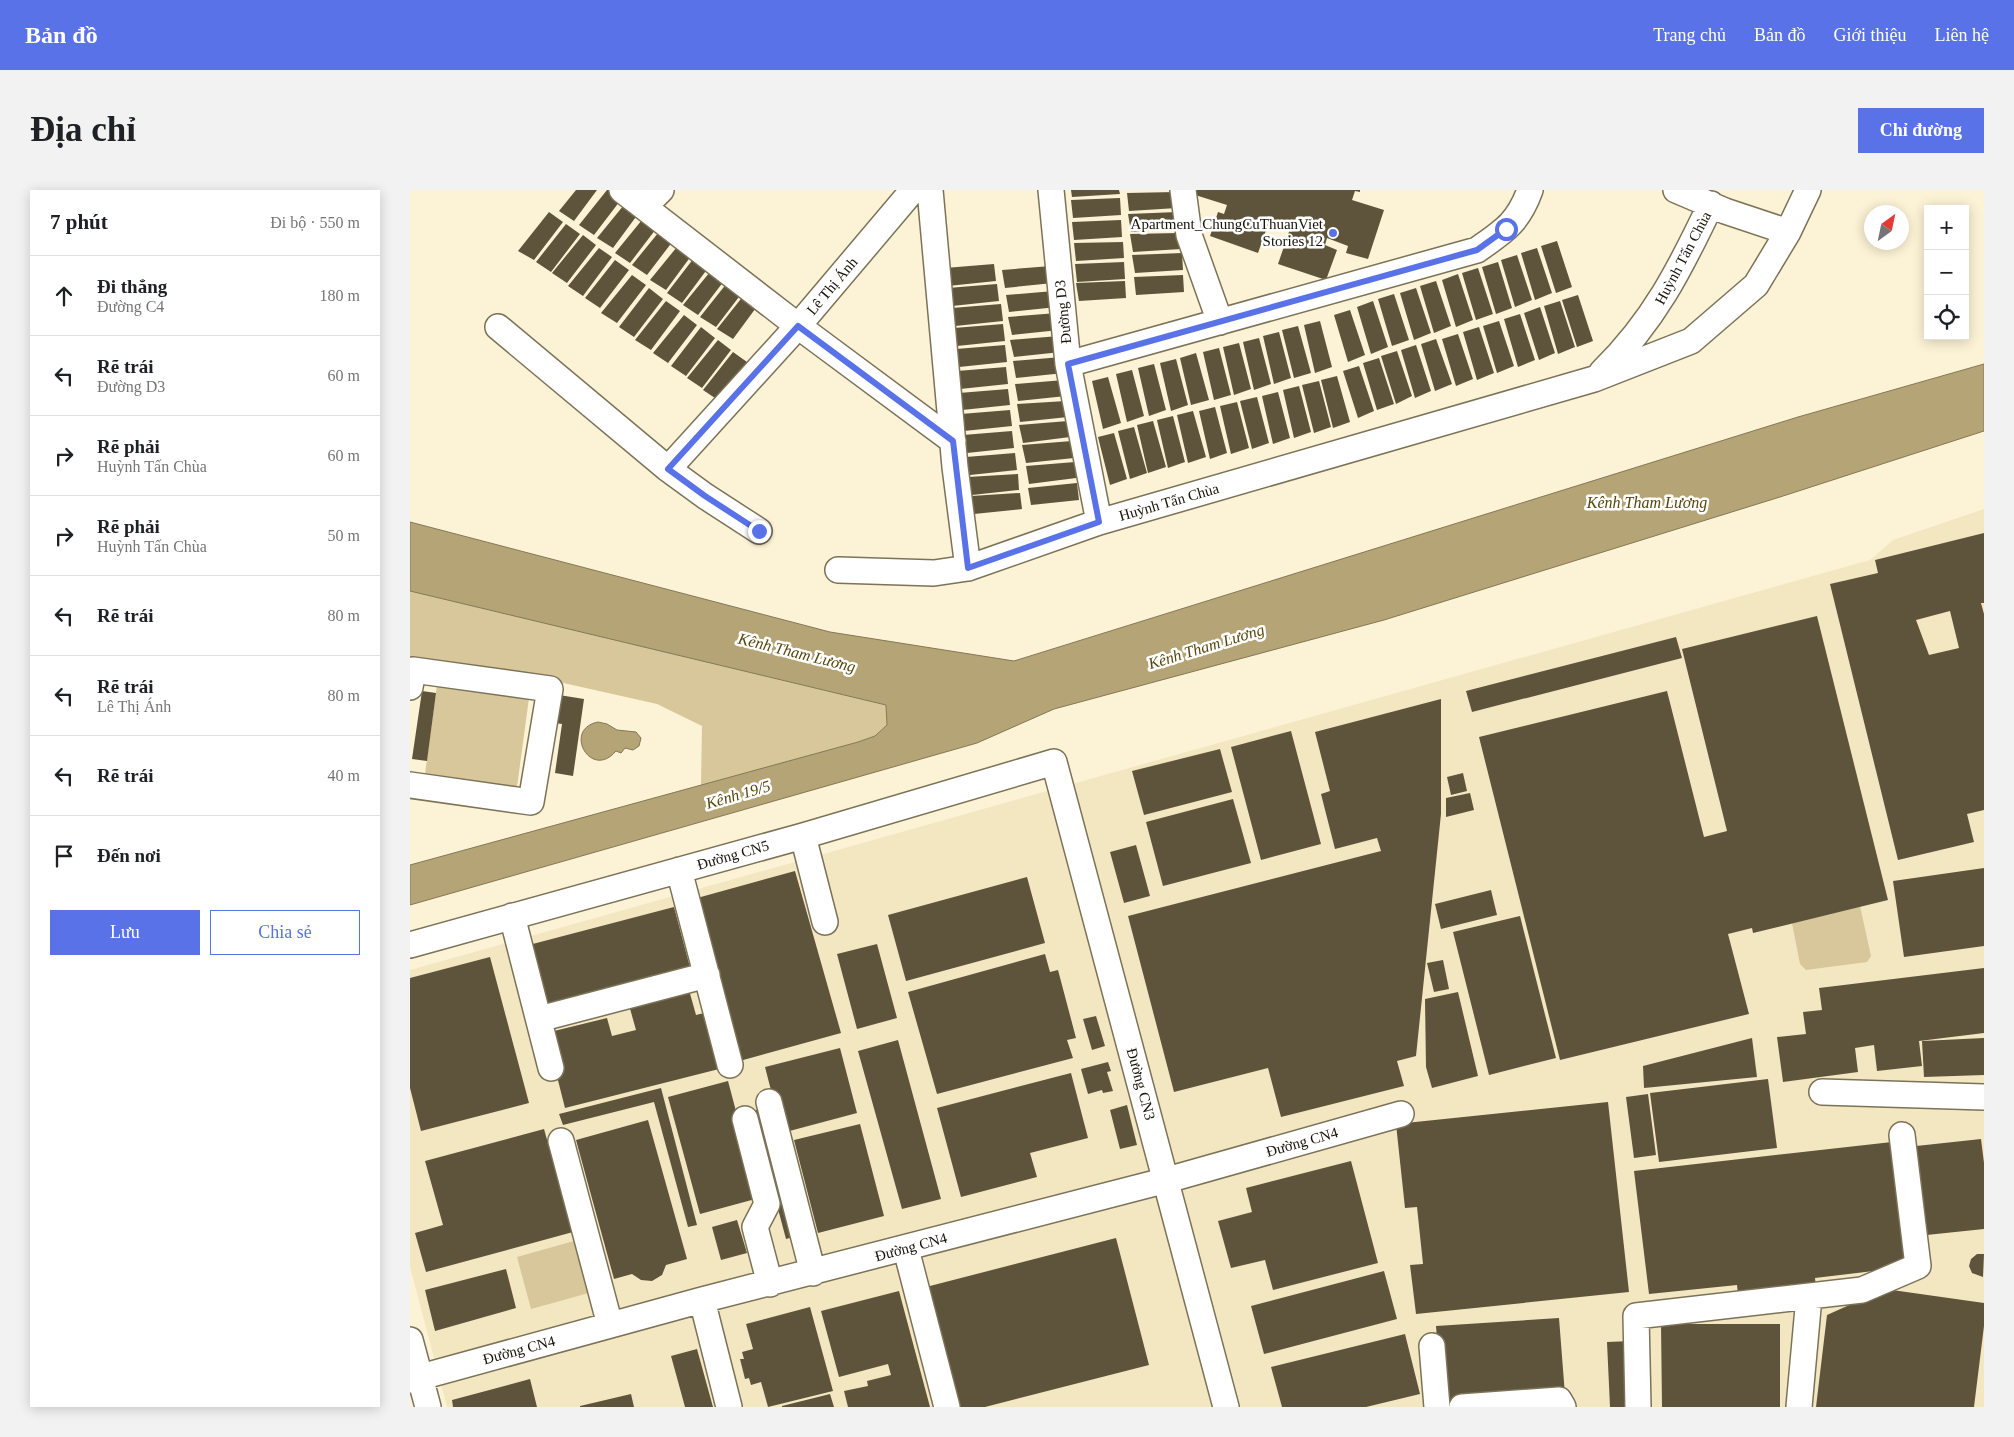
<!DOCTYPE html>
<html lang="vi">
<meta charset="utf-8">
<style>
:root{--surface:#fff;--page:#f2f2f2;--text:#202124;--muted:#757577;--line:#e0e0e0;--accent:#5972e8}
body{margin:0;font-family:"Times New Roman",serif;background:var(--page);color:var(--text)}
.controls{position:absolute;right:15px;top:15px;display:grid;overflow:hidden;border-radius:0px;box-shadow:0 2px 12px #0003}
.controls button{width:45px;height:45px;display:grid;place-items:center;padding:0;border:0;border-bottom:1px solid var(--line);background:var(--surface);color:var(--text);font:25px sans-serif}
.compass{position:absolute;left:1454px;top:15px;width:45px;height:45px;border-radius:50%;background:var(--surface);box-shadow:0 2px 12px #0003;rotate:33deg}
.stop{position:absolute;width:15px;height:15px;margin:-11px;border:4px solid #5972e8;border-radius:50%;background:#fff}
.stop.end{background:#5972e8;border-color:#fff;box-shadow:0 1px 5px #0008}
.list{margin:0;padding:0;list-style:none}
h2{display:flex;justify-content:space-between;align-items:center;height:65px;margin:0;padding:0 20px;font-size:21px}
h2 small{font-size:16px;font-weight:400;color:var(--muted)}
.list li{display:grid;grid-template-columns:32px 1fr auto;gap:15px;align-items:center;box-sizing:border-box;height:80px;padding:0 20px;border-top:1px solid var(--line)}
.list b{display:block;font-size:19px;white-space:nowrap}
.list p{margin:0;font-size:16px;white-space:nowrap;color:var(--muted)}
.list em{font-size:16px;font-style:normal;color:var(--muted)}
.actions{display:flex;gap:10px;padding:15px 20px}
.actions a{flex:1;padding:11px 0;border:1px solid var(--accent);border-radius:0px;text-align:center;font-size:18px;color:var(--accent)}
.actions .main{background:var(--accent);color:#fff}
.icon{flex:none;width:28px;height:28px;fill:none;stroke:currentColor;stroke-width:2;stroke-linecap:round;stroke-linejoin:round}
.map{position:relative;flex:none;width:1574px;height:1217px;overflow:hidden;border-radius:0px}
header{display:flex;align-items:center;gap:30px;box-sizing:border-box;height:70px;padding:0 25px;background:var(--accent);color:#fff}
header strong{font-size:24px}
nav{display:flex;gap:28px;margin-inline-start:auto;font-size:18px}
.intro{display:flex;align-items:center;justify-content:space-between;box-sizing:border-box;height:120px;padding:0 30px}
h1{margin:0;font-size:35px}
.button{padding:12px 22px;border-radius:0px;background:var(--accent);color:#fff;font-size:18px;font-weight:700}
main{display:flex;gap:30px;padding:0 30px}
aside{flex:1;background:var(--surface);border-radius:0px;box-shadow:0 2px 12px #0003}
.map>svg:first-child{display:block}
.built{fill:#f3e7c2}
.green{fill:#d7c79b}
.water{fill:#b4a476;stroke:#847855}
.building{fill:#5d543b;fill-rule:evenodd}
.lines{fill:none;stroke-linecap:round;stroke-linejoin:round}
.minor-casing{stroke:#7b7258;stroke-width:28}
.minor{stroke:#fff;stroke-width:25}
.route{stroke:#5972e8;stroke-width:6}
.poi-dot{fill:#5972e8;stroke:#fff;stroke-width:2}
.labels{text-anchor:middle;stroke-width:5;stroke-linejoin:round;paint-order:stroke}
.poi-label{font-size:15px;fill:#151208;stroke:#fff;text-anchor:end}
.street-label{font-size:15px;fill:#151208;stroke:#fff}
.water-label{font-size:16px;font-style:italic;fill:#56450a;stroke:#fff}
</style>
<header>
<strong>Bản đồ</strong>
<nav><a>Trang chủ</a><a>Bản đồ</a><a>Giới thiệu</a><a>Liên hệ</a></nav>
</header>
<div class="intro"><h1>Địa chỉ</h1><a class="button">Chỉ đường</a></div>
<main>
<aside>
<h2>7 phút<small>Đi bộ · 550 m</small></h2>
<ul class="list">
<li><svg class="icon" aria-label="ahead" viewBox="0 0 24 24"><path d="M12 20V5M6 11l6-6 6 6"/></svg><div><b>Đi thẳng</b><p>Đường C4</p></div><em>180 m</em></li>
<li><svg class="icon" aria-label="left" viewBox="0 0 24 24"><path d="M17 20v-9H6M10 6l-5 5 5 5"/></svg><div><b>Rẽ trái</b><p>Đường D3</p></div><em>60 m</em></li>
<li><svg class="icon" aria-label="right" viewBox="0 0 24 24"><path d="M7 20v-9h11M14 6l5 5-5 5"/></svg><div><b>Rẽ phải</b><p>Huỳnh Tấn Chùa</p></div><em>60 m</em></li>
<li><svg class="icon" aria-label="right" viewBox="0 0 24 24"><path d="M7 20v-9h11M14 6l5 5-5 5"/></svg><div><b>Rẽ phải</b><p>Huỳnh Tấn Chùa</p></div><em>50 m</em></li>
<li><svg class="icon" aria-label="left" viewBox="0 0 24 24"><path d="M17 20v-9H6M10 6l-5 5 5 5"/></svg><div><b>Rẽ trái</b></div><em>80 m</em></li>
<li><svg class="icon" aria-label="left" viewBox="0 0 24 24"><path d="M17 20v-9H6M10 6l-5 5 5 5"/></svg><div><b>Rẽ trái</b><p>Lê Thị Ánh</p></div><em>80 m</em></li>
<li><svg class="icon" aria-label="left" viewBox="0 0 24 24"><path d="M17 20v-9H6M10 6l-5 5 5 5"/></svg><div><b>Rẽ trái</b></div><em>40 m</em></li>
<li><svg class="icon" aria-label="arrive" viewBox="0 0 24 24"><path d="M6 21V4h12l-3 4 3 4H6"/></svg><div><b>Đến nơi</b></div></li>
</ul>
<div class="actions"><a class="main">Lưu</a><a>Chia sẻ</a></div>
</aside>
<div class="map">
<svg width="1574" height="1217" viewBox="0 0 1574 1217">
<rect width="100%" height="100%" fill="#fcf2d5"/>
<path class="built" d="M 1574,319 L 1574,1217 L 37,1217 L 0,1077 L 0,780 L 1460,370 L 1483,350 Z"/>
<path class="green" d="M 0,401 L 476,515 L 477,535 L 465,546 L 448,552 L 291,595 L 292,536 L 247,514 L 149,492 L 0,468 Z
M 27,495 L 119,508 L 107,597 L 15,584 Z
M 1450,716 L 1461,766 L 1457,772 L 1396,780 L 1390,774 L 1382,733 Z
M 171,1049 L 186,1101 L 121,1119 L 107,1067 Z"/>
<path class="water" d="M 1574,174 L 1574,241 L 1370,307 L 974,430 L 644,519 L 567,553 L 0,715 L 0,675 L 448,552 L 465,546 L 477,535 L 476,515 L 0,401 L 0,332 L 420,442 L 604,471 L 1388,227 Z
M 188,532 L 197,534 L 207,540 L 226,542 L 231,548 L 229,556 L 223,560 L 215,558 L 211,563 L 206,561 C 181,591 152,539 188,532 Z"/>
<path class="building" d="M 166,0 L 187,0 L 164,31 L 149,21 Z
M 197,0 L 204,0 L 213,7 L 184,45 L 169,35 Z
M 661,0 L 709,0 L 710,4 L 662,7 Z
M 784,0 L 950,0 L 950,2 L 945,1 L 942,10 L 974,20 L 958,69 L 936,63 L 938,56 L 917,48 L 915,55 L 927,60 L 916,90 L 868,74 L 880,39 L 859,32 L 848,63 L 800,46 L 808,22 L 814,24 L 817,15 L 782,4 Z
M 766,2 L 767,18 L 719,21 L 717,3 Z
M 710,8 L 711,25 L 663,28 L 661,10 Z
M 218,10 L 231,20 L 203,58 L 187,48 Z
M 139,22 L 153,32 L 124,70 L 108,61 Z
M 767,22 L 769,39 L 721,42 L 718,24 Z
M 236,25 L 249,35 L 220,73 L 205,63 Z
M 711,30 L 712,47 L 664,50 L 662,32 Z
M 156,34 L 170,44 L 141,82 L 126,72 Z
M 253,37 L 266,47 L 237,85 L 222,75 Z
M 769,43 L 771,59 L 723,62 L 720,44 Z
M 173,45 L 186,55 L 157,93 L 142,83 Z
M 1147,51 L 1162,97 L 1146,103 L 1131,56 Z
M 271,52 L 284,62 L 256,100 L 240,90 Z
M 713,52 L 714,68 L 666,71 L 664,53 Z
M 189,58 L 202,67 L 173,106 L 158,96 Z
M 1127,58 L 1142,103 L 1125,110 L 1111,63 Z
M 772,63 L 773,80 L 725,83 L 722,65 Z
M 287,64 L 301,74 L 272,113 L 257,103 Z
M 1107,65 L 1122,110 L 1105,117 L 1091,70 Z
M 205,70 L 219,80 L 190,118 L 175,108 Z
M 714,72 L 715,89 L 667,92 L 665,74 Z
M 1088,72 L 1102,118 L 1086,124 L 1072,77 Z
M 584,74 L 586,91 L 538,96 L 535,78 Z
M 641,76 L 643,93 L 595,98 L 592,80 Z
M 304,77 L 317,87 L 288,125 L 273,115 Z
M 1068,78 L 1083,124 L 1066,130 L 1052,83 Z
M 1048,84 L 1063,130 L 1046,137 L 1032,90 Z
M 222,85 L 236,95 L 207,133 L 191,123 Z
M 773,85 L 774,102 L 726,105 L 724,87 Z
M 321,88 L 335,99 L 306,137 L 290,127 Z
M 715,91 L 716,108 L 669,111 L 666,93 Z
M 1026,91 L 1041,136 L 1024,143 L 1010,96 Z
M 587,94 L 589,111 L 542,116 L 538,98 Z
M 239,98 L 253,109 L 224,147 L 209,137 Z
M 1006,98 L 1021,143 L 1004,150 L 990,103 Z
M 338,100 L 351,111 L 323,149 L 307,139 Z
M 644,101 L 647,117 L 599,122 L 596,105 Z
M 984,104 L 999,150 L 982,156 L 968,109 Z
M 1168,105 L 1183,151 L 1167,157 L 1152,110 Z
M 256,111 L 270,121 L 241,160 L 225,150 Z
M 963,111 L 978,157 L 961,164 L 947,117 Z
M 1150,111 L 1165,157 L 1148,164 L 1134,116 Z
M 591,114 L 593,131 L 545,136 L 542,118 Z
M 1130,117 L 1145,163 L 1129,170 L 1114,123 Z
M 940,120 L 955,165 L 938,172 L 924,125 Z
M 647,123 L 649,140 L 602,145 L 598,127 Z
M 1110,124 L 1125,170 L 1108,177 L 1094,129 Z
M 274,125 L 287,135 L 258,173 L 243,163 Z
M 910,131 L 922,177 L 905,183 L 894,135 Z
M 1089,131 L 1104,176 L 1087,183 L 1073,136 Z
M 593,134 L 595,151 L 547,156 L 544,138 Z
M 888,136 L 901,183 L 884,188 L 872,140 Z
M 291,137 L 305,148 L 276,186 L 261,176 Z
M 1069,137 L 1084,183 L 1067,190 L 1053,142 Z
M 869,142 L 881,188 L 864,194 L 853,146 Z
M 1048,144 L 1063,189 L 1046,196 L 1032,149 Z
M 649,146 L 651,162 L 604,167 L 600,150 Z
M 849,148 L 861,194 L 844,200 L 833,152 Z
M 1026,149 L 1042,194 L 1025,201 L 1011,154 Z
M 308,150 L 321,160 L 292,198 L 277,188 Z
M 829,153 L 841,199 L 824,205 L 813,157 Z
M 595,155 L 597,172 L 549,177 L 546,159 Z
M 1006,155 L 1021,201 L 1005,208 L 991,160 Z
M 809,158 L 821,205 L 804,210 L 793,162 Z
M 987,161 L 1002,206 L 986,214 L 971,166 Z
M 323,162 L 337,172 L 308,210 L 293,200 Z
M 786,163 L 799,210 L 781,215 L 770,168 Z
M 652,167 L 654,183 L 606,188 L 603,171 Z
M 969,168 L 984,214 L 967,220 L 953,173 Z
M 766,169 L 778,215 L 761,221 L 750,173 Z
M 744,174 L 756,220 L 739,226 L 728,178 Z
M 949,176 L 964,221 L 948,228 L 933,181 Z
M 596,177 L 598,194 L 550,199 L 547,181 Z
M 722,180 L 734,226 L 717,232 L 706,184 Z
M 927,186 L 940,232 L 923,238 L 911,190 Z
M 698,187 L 711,233 L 693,239 L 682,191 Z
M 654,190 L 656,206 L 608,211 L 605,194 Z
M 909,191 L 921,237 L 904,243 L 892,195 Z
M 889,196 L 901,242 L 884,248 L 873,200 Z
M 598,199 L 600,215 L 552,220 L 549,203 Z
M 868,202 L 880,248 L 863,254 L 852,206 Z
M 847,207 L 859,253 L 842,259 L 830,211 Z
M 656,211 L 658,227 L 610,232 L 607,214 Z
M 827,212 L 839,258 L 821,264 L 810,216 Z
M 805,217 L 817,263 L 800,269 L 789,221 Z
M 600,220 L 602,236 L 554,241 L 551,224 Z
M 783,221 L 796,267 L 778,273 L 767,225 Z
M 763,226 L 775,272 L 758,278 L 747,230 Z
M 658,231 L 660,247 L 613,253 L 609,235 Z
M 743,231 L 756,277 L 738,283 L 727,235 Z
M 724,237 L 737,283 L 720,289 L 708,241 Z
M 602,241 L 604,258 L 557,263 L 553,245 Z
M 704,243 L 717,289 L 700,295 L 688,247 Z
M 662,251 L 664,268 L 616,273 L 612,255 Z
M 605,263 L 607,280 L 560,285 L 556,267 Z
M 665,272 L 666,288 L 619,294 L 616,276 Z
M 608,284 L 609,300 L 562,305 L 558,287 Z
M 667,293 L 669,310 L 621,315 L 618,298 Z
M 610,303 L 612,319 L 564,324 L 561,306 Z
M 1574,343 L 1574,413 L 1571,413 L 1574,424 L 1574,620 L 1557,624 L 1564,652 L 1488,670 L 1420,394 L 1468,383 L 1465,370 ZM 1540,421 L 1549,458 L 1519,465 L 1506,430 Z
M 1407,426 L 1478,710 L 1343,743 L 1342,738 L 1318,744 L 1339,824 L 1150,870 L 1069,547 L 1257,501 L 1294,647 L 1317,641 L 1272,459 Z
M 1266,447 L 1272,468 L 1062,522 L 1056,501 Z
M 12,501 L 26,503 L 17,571 L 2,569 Z
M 149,505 L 174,509 L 163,586 L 145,583 L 152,534 L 145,533 Z
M 1031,509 L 1031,624 L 1006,866 L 987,871 L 994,896 L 871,927 L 858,878 L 764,902 L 718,726 L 971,661 L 967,648 L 925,659 L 911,604 L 920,601 L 905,542 Z
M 881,541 L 911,654 L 851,670 L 821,557 Z
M 810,559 L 822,602 L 734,625 L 722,581 Z
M 1053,583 L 1057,601 L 1041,605 L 1037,587 Z
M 1060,603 L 1064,620 L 1036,627 L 1036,608 Z
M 823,609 L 841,673 L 753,696 L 736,632 Z
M 726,655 L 740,706 L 714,713 L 700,662 Z
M 1574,678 L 1574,756 L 1494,767 L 1483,691 Z
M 385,681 L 431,843 L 326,872 L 280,710 Z
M 617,687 L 635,753 L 496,791 L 478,725 Z
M 1081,700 L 1087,725 L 1031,739 L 1025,714 Z
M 264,717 L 282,785 L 134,825 L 115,756 Z
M 1110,726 L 1146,868 L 1079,885 L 1043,742 Z
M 467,754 L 487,828 L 447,839 L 427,764 Z
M 635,764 L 640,782 L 648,780 L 666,848 L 657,850 L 663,868 L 527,904 L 498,802 Z
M 80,767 L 119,913 L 11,941 L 0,898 L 0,788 Z
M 1033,770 L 1039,799 L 1024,802 L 1017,773 Z
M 1574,778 L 1574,843 L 1509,851 L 1512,876 L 1467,881 L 1464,855 L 1445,858 L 1448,882 L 1373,892 L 1367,847 L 1396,844 L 1393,822 L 1412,820 L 1409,798 Z
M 279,800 L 286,825 L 298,822 L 313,878 L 155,918 L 136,843 L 197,828 L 202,846 L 226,840 L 219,815 Z
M 1048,802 L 1068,886 L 1022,898 L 1016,877 L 1015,809 Z
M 686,826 L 695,856 L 682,860 L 673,829 Z
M 1342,848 L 1347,887 L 1234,898 L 1233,876 Z
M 1574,848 L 1574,885 L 1514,887 L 1512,851 Z
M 488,850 L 531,1009 L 492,1019 L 448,861 Z
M 430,858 L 447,923 L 372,943 L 355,877 Z
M 698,872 L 701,881 L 697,882 L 703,901 L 693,903 L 692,900 L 678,904 L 671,879 Z
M 661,883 L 678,948 L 620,963 L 627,987 L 551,1007 L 527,918 Z
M 1358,889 L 1367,958 L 1249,972 L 1240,903 Z
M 318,891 L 349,1008 L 290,1024 L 258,907 Z
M 251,898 L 287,1035 L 278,1037 L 244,912 L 153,935 L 149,924 Z
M 1238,904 L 1246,965 L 1224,968 L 1216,907 Z
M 1198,912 L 1219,1102 L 1006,1124 L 1000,1075 L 1013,1074 L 1007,1017 L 995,1018 L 986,934 Z
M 717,915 L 727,955 L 710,959 L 700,920 Z
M 354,918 L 391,1045 L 376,1049 L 342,921 Z
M 238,930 L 277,1069 L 256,1075 L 252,1085 L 242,1091 L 231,1090 L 222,1084 L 204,1089 L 166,950 Z
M 450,934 L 474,1026 L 408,1043 L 384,950 Z
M 134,939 L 163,1042 L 16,1082 L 5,1043 L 33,1035 L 15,971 Z
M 1571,949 L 1574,973 L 1574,1039 L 1507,1046 L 1497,957 Z
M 1482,952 L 1497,1077 L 1405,1088 L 1406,1097 L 1328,1105 L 1327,1095 L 1239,1104 L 1224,981 Z
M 941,971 L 968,1073 L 863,1100 L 855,1070 L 821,1078 L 808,1031 L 842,1022 L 836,998 Z
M 327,1030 L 337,1063 L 311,1070 L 302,1037 Z
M 706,1048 L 739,1175 L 575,1217 L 548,1217 L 516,1097 Z
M 1567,1064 L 1574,1064 L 1573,1087 L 1562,1083 L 1559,1076 L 1561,1069 Z
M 96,1079 L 106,1118 L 25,1141 L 15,1100 Z
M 974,1081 L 987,1129 L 854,1164 L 841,1116 Z
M 1475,1099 L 1574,1113 L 1574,1136 L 1564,1217 L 1406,1217 L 1417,1125 Z
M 489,1101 L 520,1217 L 438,1217 L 434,1201 L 458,1196 L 457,1191 L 481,1185 L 478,1174 L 429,1187 L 411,1121 Z
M 400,1117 L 423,1201 L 358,1217 L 351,1192 L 341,1195 L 339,1188 L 335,1189 L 330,1169 L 334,1169 L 332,1162 L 343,1159 L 336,1134 Z
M 1149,1128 L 1155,1205 L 1032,1214 L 1026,1136 Z
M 1251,1134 L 1370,1134 L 1370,1217 L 1252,1217 Z
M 995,1144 L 1010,1204 L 956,1217 L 872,1217 L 861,1177 Z
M 1222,1151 L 1224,1217 L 1200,1217 L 1197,1152 Z
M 287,1159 L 303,1217 L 275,1217 L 261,1166 Z
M 120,1189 L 127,1217 L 43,1217 L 42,1210 Z
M 221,1204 L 224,1217 L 170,1217 L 170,1216 Z
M 420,1204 L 424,1217 L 372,1217 L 372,1216 Z"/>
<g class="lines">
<defs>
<path id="minor" d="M 212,0 L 388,136 L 543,251
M 520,0 L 545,277 L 558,378
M 641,0 L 658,174 L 689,332
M 773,0 L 779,45 L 810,132
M 1266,0 L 1315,21 L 1378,42
M 234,17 L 251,0
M 88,137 L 258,279 L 295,306 L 349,341
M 658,174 L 1067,60 C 1094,41 1108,33 1120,0
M 1192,182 C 1244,131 1270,79 1301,14
M 258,279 L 388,136 L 503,0
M 428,380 L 524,383 L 558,378 L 689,332 L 1184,189 L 1281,151 L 1346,95 L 1378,42 L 1398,0
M 0,497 L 3,480 L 140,499 L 121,612 L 0,595
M 393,646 L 415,732
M 269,680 L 320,875
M 102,726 L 141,878
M 0,755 L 393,646 L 644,572 L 816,1217
M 129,829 L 297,785
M 1412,902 L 1574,907
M 359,912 L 403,1083
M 335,929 L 357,1014 L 345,1037 L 360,1094
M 151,951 L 200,1135
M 496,1059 L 537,1217
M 292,1110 L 319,1217
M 0,1150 L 18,1217
M 1022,1156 L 1027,1217
M 0,1190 L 292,1110 L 757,990 L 991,924
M 1052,1217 L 1149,1210 L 1153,1217
M 1228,1217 L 1226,1126 L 1452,1100 L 1508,1076 L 1492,945
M 1389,1217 L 1399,1107"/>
</defs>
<use href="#minor" class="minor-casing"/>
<use href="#minor" class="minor"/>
</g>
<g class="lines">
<path class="route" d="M 349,341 L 295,306 L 258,279 L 388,136 L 543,251 L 558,378 L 689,332 L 658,174 L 1067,60 L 1096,39"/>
</g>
<circle class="poi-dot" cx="923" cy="43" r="5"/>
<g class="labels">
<g class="poi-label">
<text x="913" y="39">Apartment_ChungCuThuanViet<tspan x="913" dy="17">Stories 12</tspan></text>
</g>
<g class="street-label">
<text transform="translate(1273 68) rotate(-62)" y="5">Huỳnh Tấn Chùa</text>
<text transform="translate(422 96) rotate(-50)" y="5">Lê Thị Ánh</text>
<text transform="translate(653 122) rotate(-96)" y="5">Đường D3</text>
<text transform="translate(759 312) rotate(-16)" y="5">Huỳnh Tấn Chùa</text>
<text transform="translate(323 665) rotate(-16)" y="5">Đường CN5</text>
<text transform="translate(731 894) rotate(75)" y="5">Đường CN3</text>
<text transform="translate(892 952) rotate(-16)" y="5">Đường CN4</text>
<text transform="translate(501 1057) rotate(-15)" y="5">Đường CN4</text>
<text transform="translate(109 1160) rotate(-15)" y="5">Đường CN4</text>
</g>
<g class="water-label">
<text x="1237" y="318">Kênh Tham Lương</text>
<text transform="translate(796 456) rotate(-17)" y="6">Kênh Tham Lương</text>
<text transform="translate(387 462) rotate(14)" y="6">Kênh Tham Lương</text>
<text transform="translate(328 604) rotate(-16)" y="6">Kênh 19/5</text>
</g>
</g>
</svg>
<div class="controls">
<button>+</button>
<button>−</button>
<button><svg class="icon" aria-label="locate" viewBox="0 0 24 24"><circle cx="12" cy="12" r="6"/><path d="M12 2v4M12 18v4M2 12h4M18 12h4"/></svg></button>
</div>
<svg class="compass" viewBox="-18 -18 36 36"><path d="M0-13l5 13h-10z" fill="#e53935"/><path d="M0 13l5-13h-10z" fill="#757577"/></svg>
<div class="stop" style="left:1096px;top:39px"></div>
<div class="stop end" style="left:349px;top:341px"></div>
</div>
</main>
